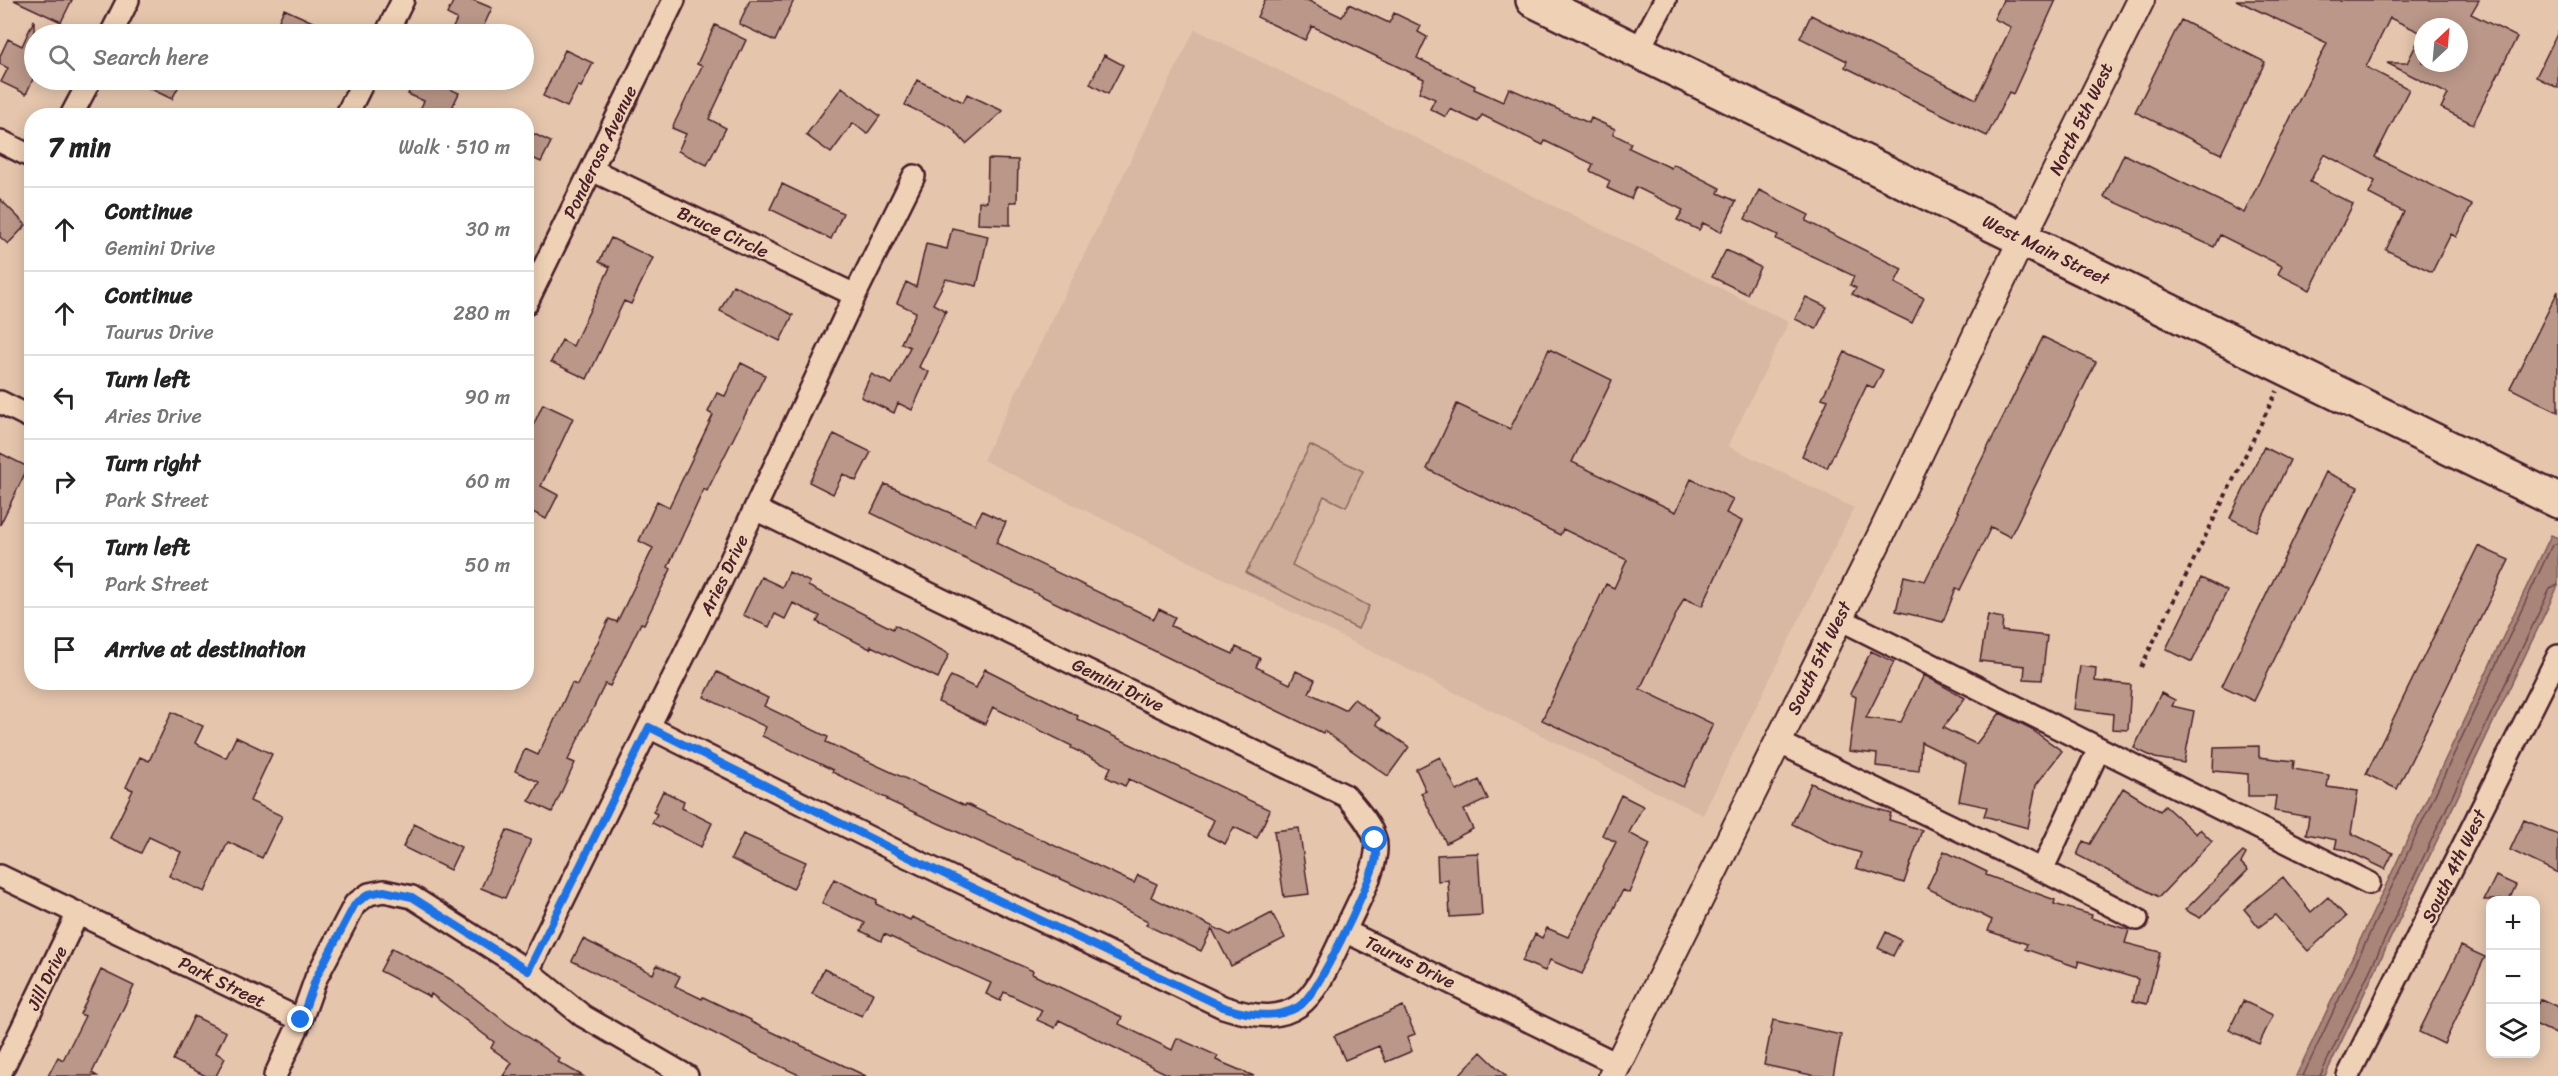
<!DOCTYPE html>
<meta charset="utf-8">
<style>
:root{--surface:#fff;--page:#f2f2f2;--text:#222;--muted:#767676;--line:#e0e0e0}
body{margin:0;font-family:Sriracha,sans-serif;background:var(--page);color:var(--text)}
.controls{position:absolute;right:18px;bottom:18px;display:grid;overflow:hidden;border-radius:12px;box-shadow:0 3px 15px #0003}
.controls button{width:54px;height:54px;display:grid;place-items:center;padding:0;border:0;border-bottom:2px solid var(--line);background:var(--surface);color:var(--text);font:30px sans-serif}
.compass{position:absolute;left:2414px;top:18px;width:54px;height:54px;border-radius:50%;background:var(--surface);box-shadow:0 3px 15px #0003;rotate:26deg}
.stop{position:absolute;width:18px;height:18px;margin:-14px;border:4px solid #1a73e8;border-radius:50%;background:#fff}
.stop.end{background:#1a73e8;border-color:#fff;box-shadow:0 2px 6px #0008}
.list{margin:0;padding:0;list-style:none}
h2{display:flex;justify-content:space-between;align-items:center;height:78px;margin:0;padding:0 24px;font-size:26px}
h2 small{font-size:20px;font-weight:400;color:var(--muted)}
.list li{display:grid;grid-template-columns:39px 1fr auto;gap:18px;align-items:center;box-sizing:border-box;height:84px;padding:0 24px;border-top:2px solid var(--line)}
.list b{display:block;font-size:22px;white-space:nowrap}
.list p{margin:0;font-size:20px;white-space:nowrap;color:var(--muted)}
.list em{font-size:20px;font-style:normal;color:var(--muted)}
.icon{flex:none;width:33px;height:33px;fill:none;stroke:currentColor;stroke-width:2;stroke-linecap:round;stroke-linejoin:round}
.map{position:relative;flex:none;width:2558px;height:1076px;overflow:hidden}
.search{position:absolute;background:var(--surface);box-shadow:0 3px 15px #0003;left:24px;top:24px;width:510px;height:66px;display:flex;align-items:center;gap:15px;box-sizing:border-box;padding:0 21px;border-radius:33px;color:var(--muted);font-size:22px}
.panel{position:absolute;background:var(--surface);box-shadow:0 3px 15px #0003;left:24px;top:108px;width:510px;height:582px;border-radius:24px}
.map>svg:first-child{display:block}
.built{fill:#d8b8a2}
.green{fill:#cbaa97;stroke:#8a6461;stroke-width:1.5}
.water{fill:#a88479;stroke:#825c5a;stroke-width:1.5}
.lines{fill:none;stroke-linecap:round;stroke-linejoin:round}
.shore{stroke:#70474a;stroke-width:1.5}
.building{fill:#ba9788;stroke:#4a1f2b;stroke-width:1.5;fill-rule:evenodd}
.minor-casing{stroke:#4a1f2b;stroke-width:26}
.tertiary-casing{stroke:#4a1f2b;stroke-width:30}
.primary-casing{stroke:#4a1f2b;stroke-width:38}
.path{stroke:#4a1f2b;stroke-width:4;stroke-dasharray:4.5 4.5;stroke-linecap:butt}
.minor{stroke:#efd1b5;stroke-width:21}
.tertiary{stroke:#efd1b5;stroke-width:26}
.primary{stroke:#efd1b5;stroke-width:33}
.route{stroke:#1a73e8;stroke-width:8}
.labels{text-anchor:middle;stroke-width:4.5;stroke-linejoin:round;paint-order:stroke}
.street-label{font-size:18px;fill:#4a1f2b;stroke:#efd1b5}
</style>
<div class="map">
<svg width="2558" height="1076" viewBox="0 0 2558 1076">
<rect width="100%" height="100%" fill="#e5c6ad"/>
<filter id="ink" filterUnits="userSpaceOnUse"><feTurbulence type="fractalNoise" baseFrequency=".0167" numOctaves="2"/><feDisplacementMap in="SourceGraphic" scale="12" xChannelSelector="R" yChannelSelector="G"/><feConvolveMatrix kernelMatrix="1 2 1 2 8 2 1 2 1" color-interpolation-filters="sRGB"/></filter>
<g filter="url(#ink)">
<path class="built" d="M 1195,29 L 1789,322 L 1728,446 L 1854,508 L 1703,815 L 983,460 Z"/>
<path class="green" d="M 1310,445 L 1363,471 L 1346,507 L 1324,496 L 1292,565 L 1369,606 L 1358,629 L 1246,573 Z"/>
<path class="water" d="M 2551,535 L 2558,538 L 2558,586 L 2325,1076 L 2296,1076 Z"/>
<g class="lines">
<path class="shore" d="M 2303,1076 L 2552,545 L 2558,543
M 2320,1076 L 2550,589 L 2558,585"/>
</g>
<path class="building" d="M 14,0 L 72,0 L 61,22 Z
M 454,0 L 473,0 L 492,8 L 480,34 L 450,34 L 457,19 L 447,14 Z
M 750,0 L 794,0 L 775,41 L 739,24 Z
M 1265,0 L 1307,0 L 1342,17 L 1349,4 L 1389,23 L 1394,13 L 1421,26 L 1418,32 L 1427,37 L 1417,58 L 1475,86 L 1474,89 L 1503,102 L 1509,88 L 1589,123 L 1591,118 L 1615,129 L 1613,134 L 1631,143 L 1629,148 L 1671,168 L 1673,164 L 1720,188 L 1718,193 L 1736,201 L 1721,232 L 1703,223 L 1699,230 L 1677,220 L 1683,210 L 1636,187 L 1631,199 L 1607,188 L 1610,181 L 1590,171 L 1593,164 L 1545,141 L 1543,145 L 1482,115 L 1478,122 L 1450,109 L 1446,117 L 1430,109 L 1435,99 L 1419,92 L 1424,79 L 1312,26 L 1305,40 L 1257,17 Z
M 2003,0 L 2056,0 L 2013,94 L 2009,92 L 1987,136 L 1845,67 L 1847,61 L 1800,38 L 1811,15 L 1976,99 L 2011,27 L 1994,19 Z
M 2236,0 L 2479,0 L 2471,14 L 2517,37 L 2473,124 L 2441,108 L 2448,94 L 2387,63 L 2407,63 L 2422,33 L 2390,18 L 2366,67 L 2409,89 L 2375,157 L 2472,205 L 2456,237 L 2451,234 L 2432,272 L 2386,250 L 2404,212 L 2369,194 L 2375,181 L 2324,154 L 2310,182 L 2353,204 L 2310,290 L 2278,274 L 2282,266 L 2220,235 L 2214,247 L 2104,197 L 2124,154 L 2244,213 L 2327,43 ZM 2423,27 L 2459,27 L 2459,63 L 2423,63 Z
M 284,9 L 339,34 L 273,34 Z
M 34,20 L 34,77 L 26,94 L 1,82 L 8,68 L 0,64 L 0,56 L 8,39 L 22,46 Z
M 2181,20 L 2265,62 L 2221,154 L 2135,112 Z
M 715,25 L 746,40 L 709,119 L 726,128 L 707,165 L 678,151 L 686,134 L 672,128 L 702,66 L 697,64 Z
M 2558,32 L 2558,88 L 2536,77 Z
M 565,50 L 593,63 L 581,87 L 578,86 L 567,107 L 543,96 Z
M 1104,55 L 1123,65 L 1108,94 L 1090,84 Z
M 132,80 L 182,80 L 172,99 Z
M 414,80 L 430,80 L 459,93 L 448,116 L 417,116 L 424,101 L 408,94 Z
M 917,80 L 963,102 L 967,94 L 1003,111 L 966,144 L 951,127 L 905,105 Z
M 842,87 L 880,116 L 867,134 L 853,123 L 831,153 L 806,135 Z
M 526,130 L 551,142 L 541,162 L 526,155 Z
M 988,159 L 1018,160 L 1017,202 L 1010,202 L 1010,225 L 978,224 L 979,201 L 987,202 Z
M 782,184 L 843,213 L 831,239 L 770,209 Z
M 1759,190 L 1809,215 L 1806,221 L 1902,269 L 1895,283 L 1924,298 L 1912,323 L 1852,294 L 1856,288 L 1850,285 L 1854,276 L 1776,239 L 1778,235 L 1745,219 Z
M 0,199 L 26,225 L 8,244 L 0,237 Z
M 952,228 L 988,236 L 977,286 L 946,279 L 933,304 L 946,311 L 919,367 L 929,372 L 912,410 L 898,403 L 894,413 L 861,397 L 871,374 L 892,384 L 910,347 L 901,343 L 916,312 L 897,303 L 906,282 L 916,287 L 926,244 L 947,249 Z
M 611,238 L 653,258 L 631,304 L 624,301 L 587,379 L 551,362 L 562,340 L 573,346 L 610,267 L 599,262 Z
M 1726,250 L 1760,267 L 1747,294 L 1712,277 Z
M 733,285 L 793,315 L 780,341 L 720,311 Z
M 2558,291 L 2558,412 L 2510,388 Z
M 1806,297 L 1827,307 L 1816,329 L 1795,319 Z
M 2043,337 L 2096,362 L 2010,537 L 1991,527 L 1960,590 L 1956,588 L 1943,622 L 1896,611 L 1904,576 L 1925,581 L 1959,512 L 1957,511 L 1967,489 Z
M 1549,349 L 1612,380 L 1572,462 L 1676,512 L 1691,479 L 1733,499 L 1726,513 L 1742,521 L 1702,606 L 1684,598 L 1640,689 L 1713,724 L 1683,787 L 1542,720 L 1606,584 L 1614,588 L 1627,560 L 1563,529 L 1560,535 L 1427,469 L 1457,404 L 1510,429 Z
M 1845,352 L 1883,370 L 1874,388 L 1867,385 L 1827,468 L 1802,456 L 1828,400 L 1822,398 Z
M 741,363 L 765,375 L 707,491 L 704,489 L 668,567 L 671,569 L 644,624 L 641,623 L 610,686 L 605,684 L 568,760 L 575,763 L 552,812 L 529,801 L 539,782 L 515,771 L 525,749 L 538,755 L 572,683 L 577,685 L 609,619 L 617,622 L 653,548 L 639,541 L 657,501 L 669,507 L 713,415 L 708,412 L 717,393 L 725,396 Z
M 543,404 L 573,418 L 541,486 L 558,495 L 546,519 L 529,510 L 526,516 L 526,425 L 532,428 Z
M 834,434 L 871,452 L 856,481 L 843,474 L 833,494 L 809,482 Z
M 2264,447 L 2290,460 L 2256,531 L 2230,518 Z
M 0,453 L 28,467 L 0,525 Z
M 2326,472 L 2358,487 L 2254,701 L 2222,686 Z
M 885,484 L 975,524 L 982,511 L 1006,522 L 996,543 L 1154,619 L 1159,609 L 1175,617 L 1171,626 L 1233,654 L 1236,647 L 1260,658 L 1256,667 L 1290,684 L 1296,671 L 1315,680 L 1309,693 L 1345,710 L 1354,699 L 1380,718 L 1376,724 L 1409,747 L 1388,776 L 1324,731 L 1323,733 L 871,513 Z
M 2478,546 L 2509,560 L 2397,789 L 2366,774 Z
M 789,572 L 810,582 L 808,586 L 893,629 L 895,625 L 949,654 L 938,678 L 871,646 L 870,649 L 817,622 L 820,616 L 793,603 L 785,619 L 775,614 L 769,627 L 743,615 L 761,577 L 782,587 Z
M 2201,578 L 2227,591 L 2192,662 L 2166,649 Z
M 1988,615 L 2003,618 L 2002,631 L 2047,636 L 2042,680 L 2024,679 L 2025,666 L 1980,661 Z
M 1871,651 L 1894,662 L 1866,718 L 1901,722 L 1924,675 L 1965,698 L 1943,728 L 1976,744 L 2000,713 L 2028,727 L 2062,751 L 2036,785 L 2028,828 L 1984,816 L 1987,807 L 1959,801 L 1966,764 L 1921,742 L 1919,771 L 1876,766 L 1877,754 L 1849,751 L 1856,697 L 1850,694 Z
M 2080,666 L 2096,668 L 2095,681 L 2131,685 L 2128,730 L 2112,729 L 2113,714 L 2074,709 Z
M 985,669 L 1078,716 L 1077,719 L 1270,810 L 1257,838 L 1234,827 L 1225,844 L 1207,835 L 1214,820 L 1129,779 L 1125,786 L 1106,777 L 1111,767 L 1071,748 L 1072,746 L 993,707 L 985,724 L 938,702 L 951,676 L 976,688 Z
M 717,672 L 768,698 L 764,706 L 828,737 L 826,742 L 965,806 L 966,804 L 1134,883 L 1138,875 L 1157,884 L 1151,897 L 1230,935 L 1272,913 L 1285,938 L 1231,966 L 1212,929 L 1201,951 L 1146,925 L 1148,921 L 1081,888 L 887,800 L 888,799 L 832,772 L 833,770 L 762,736 L 766,727 L 704,697 Z
M 2161,693 L 2175,700 L 2172,706 L 2194,711 L 2184,763 L 2155,758 L 2134,748 Z
M 172,712 L 203,726 L 195,743 L 226,758 L 236,737 L 272,754 L 250,801 L 282,816 L 262,858 L 228,842 L 205,892 L 169,876 L 181,852 L 149,837 L 141,853 L 110,838 L 133,790 L 126,787 L 140,757 L 149,761 Z
M 2259,746 L 2259,757 L 2294,761 L 2293,769 L 2329,775 L 2327,787 L 2358,791 L 2351,833 L 2393,853 L 2385,869 L 2346,850 L 2335,848 L 2337,840 L 2306,834 L 2309,817 L 2274,811 L 2276,796 L 2248,796 L 2248,774 L 2213,771 L 2214,747 Z
M 1440,757 L 1457,791 L 1479,780 L 1488,799 L 1464,810 L 1473,829 L 1446,843 L 1421,793 L 1426,791 L 1416,769 Z
M 1811,783 L 1844,799 L 1891,813 L 1889,820 L 1922,830 L 1904,883 L 1856,868 L 1861,853 L 1833,844 L 1792,824 Z
M 2123,788 L 2160,811 L 2165,806 L 2196,834 L 2200,829 L 2212,841 L 2159,897 L 2077,855 L 2083,841 L 2090,844 Z
M 663,791 L 684,801 L 682,808 L 712,823 L 701,847 L 652,823 L 657,814 L 653,812 Z
M 1621,795 L 1643,806 L 1629,833 L 1650,844 L 1629,893 L 1623,890 L 1582,974 L 1550,960 L 1545,971 L 1522,961 L 1535,934 L 1542,938 L 1547,928 L 1568,937 L 1616,842 L 1602,835 Z
M 2524,820 L 2558,834 L 2558,873 L 2510,850 Z
M 414,824 L 461,847 L 450,870 L 403,847 Z
M 1299,828 L 1309,894 L 1284,897 L 1274,831 Z
M 507,830 L 531,840 L 505,898 L 481,888 Z
M 743,834 L 806,862 L 793,889 L 731,859 Z
M 1944,851 L 1987,872 L 1986,875 L 2055,900 L 2054,904 L 2092,915 L 2091,918 L 2129,930 L 2125,943 L 2160,952 L 2147,1004 L 2133,1001 L 2138,979 L 2079,961 L 2077,967 L 2025,949 L 2027,944 L 1988,931 L 1992,920 L 1927,888 Z
M 2243,852 L 2246,854 L 2241,863 L 2248,870 L 2200,918 L 2185,910 Z
M 1478,853 L 1482,915 L 1450,917 L 1448,880 L 1438,881 L 1437,855 Z
M 2496,876 L 2516,885 L 2509,900 L 2484,900 Z
M 2283,877 L 2311,912 L 2328,897 L 2346,917 L 2308,951 L 2275,915 L 2259,927 L 2244,909 Z
M 834,879 L 877,900 L 876,904 L 910,920 L 912,917 L 1033,971 L 1032,974 L 1122,1017 L 1119,1024 L 1172,1050 L 1177,1038 L 1218,1056 L 1216,1060 L 1254,1076 L 1171,1076 L 1059,1020 L 1055,1028 L 1037,1020 L 1042,1010 L 1004,992 L 1000,1001 L 986,994 L 991,983 L 884,934 L 881,941 L 861,931 L 865,923 L 822,903 Z
M 1886,932 L 1901,940 L 1893,956 L 1878,948 Z
M 583,939 L 653,974 L 657,965 L 680,976 L 675,986 L 702,999 L 703,997 L 751,1020 L 751,1022 L 866,1076 L 801,1076 L 753,1053 L 572,961 Z
M 2461,946 L 2485,957 L 2444,1044 L 2419,1032 Z
M 392,948 L 450,979 L 508,1024 L 560,1059 L 558,1062 L 583,1076 L 503,1076 L 512,1063 L 491,1048 L 494,1042 L 431,994 L 430,997 L 380,971 Z
M 824,969 L 873,993 L 862,1016 L 812,994 Z
M 101,970 L 134,986 L 92,1073 L 97,1076 L 48,1076 L 58,1057 L 63,1060 L 85,1016 L 80,1014 Z
M 2541,999 L 2558,1007 L 2558,1035 L 2535,1024 L 2535,1009 Z
M 2243,1001 L 2273,1015 L 2259,1044 L 2229,1030 Z
M 1403,1006 L 1415,1034 L 1407,1037 L 1412,1051 L 1386,1062 L 1379,1046 L 1345,1060 L 1334,1036 Z
M 194,1016 L 226,1032 L 216,1053 L 225,1058 L 216,1076 L 206,1076 L 173,1060 Z
M 1773,1020 L 1841,1035 L 1833,1076 L 1816,1076 L 1764,1065 Z
M 1481,1052 L 1506,1076 L 1458,1076 Z"/>
<g class="lines">
<defs>
<path id="minor" d="M 111,34 L 128,0
M 386,34 L 403,0
M 1638,51 L 1665,0
M 71,116 L 90,80
M 346,116 L 364,80
M 0,141 L 32,157
M 592,170 L 855,295
M 526,304 L 674,0
M 0,402 L 32,418
M 755,509 L 1346,796 C 1356,808 1370,823 1375,839 C 1382,863 1355,907 1345,931
M 1838,618 L 2369,883
M 649,727 L 900,853 L 1223,1007 C 1304,1034 1315,993 1345,931 L 1617,1064
M 1778,742 L 2042,870 L 2137,919
M 2042,870 L 2099,749
M 0,876 L 301,1020
M 528,971 L 720,583 L 855,295 L 914,176
M 0,1074 L 78,913
M 275,1076 L 301,1020 L 316,978 L 355,904 L 369,894 L 384,891 L 412,897 L 528,971 L 583,1016 L 687,1076
M 2348,1076 L 2558,656"/>
<path id="tertiary" d="M 1612,1076 L 1877,543 L 2022,239 L 2141,0"/>
<path id="primary" d="M 1533,0 L 2558,501"/>
</defs>
<use href="#minor" class="minor-casing"/>
<use href="#tertiary" class="tertiary-casing"/>
<use href="#primary" class="primary-casing"/>
<path class="path" d="M 2141,667 L 2277,391"/>
<use href="#minor" class="minor"/>
<use href="#tertiary" class="tertiary"/>
<use href="#primary" class="primary"/>
</g>
</g>
<g class="lines" filter="url(#ink)">
<path class="route" d="M 301,1020 L 316,978 L 355,904 L 369,894 L 384,891 L 412,897 L 528,971 L 649,727 L 900,853 L 1223,1007 C 1247,1015 1275,1020 1298,1007 C 1318,996 1367,888 1375,862 C 1377,855 1376,847 1375,840"/>
</g>
<g class="labels">
<g class="street-label">
<text transform="translate(2081 119) rotate(-64)" y="6">North 5th West</text>
<text transform="translate(600 152) rotate(-64)" y="6">Ponderosa Avenue</text>
<text transform="translate(723 232) rotate(25)" y="6">Bruce Circle</text>
<text transform="translate(2046 250) rotate(26)" y="6">West Main Street</text>
<text transform="translate(724 575) rotate(-64)" y="6">Aries Drive</text>
<text transform="translate(1819 658) rotate(-64)" y="6">South 5th West</text>
<text transform="translate(1118 685) rotate(26)" y="6">Gemini Drive</text>
<text transform="translate(2454 866) rotate(-64)" y="6">South 4th West</text>
<text transform="translate(1410 962) rotate(26)" y="6">Taurus Drive</text>
<text transform="translate(47 978) rotate(-64)" y="6">Jill Drive</text>
<text transform="translate(222 982) rotate(26)" y="6">Park Street</text>
</g>
</g>
</svg>
<div class="controls">
<button>+</button>
<button>−</button>
<button><svg class="icon" aria-label="layers" viewBox="0 0 24 24"><path d="M12 4l9 5-9 5-9-5zM3 14l9 5 9-5"/></svg></button>
</div>
<svg class="compass" viewBox="-18 -18 36 36"><path d="M0-13l5 13h-10z" fill="#e53935"/><path d="M0 13l5-13h-10z" fill="#767676"/></svg>
<div class="stop" style="left:1375px;top:840px"></div>
<div class="stop end" style="left:301px;top:1020px"></div>
<div class="search"><svg class="icon" aria-label="search" viewBox="0 0 24 24"><circle cx="10" cy="10" r="6"/><path d="M15 15l6 6"/></svg>Search here</div>
<section class="panel">
<h2>7 min<small>Walk · 510 m</small></h2>
<ul class="list">
<li><svg class="icon" aria-label="ahead" viewBox="0 0 24 24"><path d="M12 20V5M6 11l6-6 6 6"/></svg><div><b>Continue</b><p>Gemini Drive</p></div><em>30 m</em></li>
<li><svg class="icon" aria-label="ahead" viewBox="0 0 24 24"><path d="M12 20V5M6 11l6-6 6 6"/></svg><div><b>Continue</b><p>Taurus Drive</p></div><em>280 m</em></li>
<li><svg class="icon" aria-label="left" viewBox="0 0 24 24"><path d="M17 20v-9H6M10 6l-5 5 5 5"/></svg><div><b>Turn left</b><p>Aries Drive</p></div><em>90 m</em></li>
<li><svg class="icon" aria-label="right" viewBox="0 0 24 24"><path d="M7 20v-9h11M14 6l5 5-5 5"/></svg><div><b>Turn right</b><p>Park Street</p></div><em>60 m</em></li>
<li><svg class="icon" aria-label="left" viewBox="0 0 24 24"><path d="M17 20v-9H6M10 6l-5 5 5 5"/></svg><div><b>Turn left</b><p>Park Street</p></div><em>50 m</em></li>
<li><svg class="icon" aria-label="arrive" viewBox="0 0 24 24"><path d="M6 21V4h12l-3 4 3 4H6"/></svg><div><b>Arrive at destination</b></div></li>
</ul>
</section>
</div>
